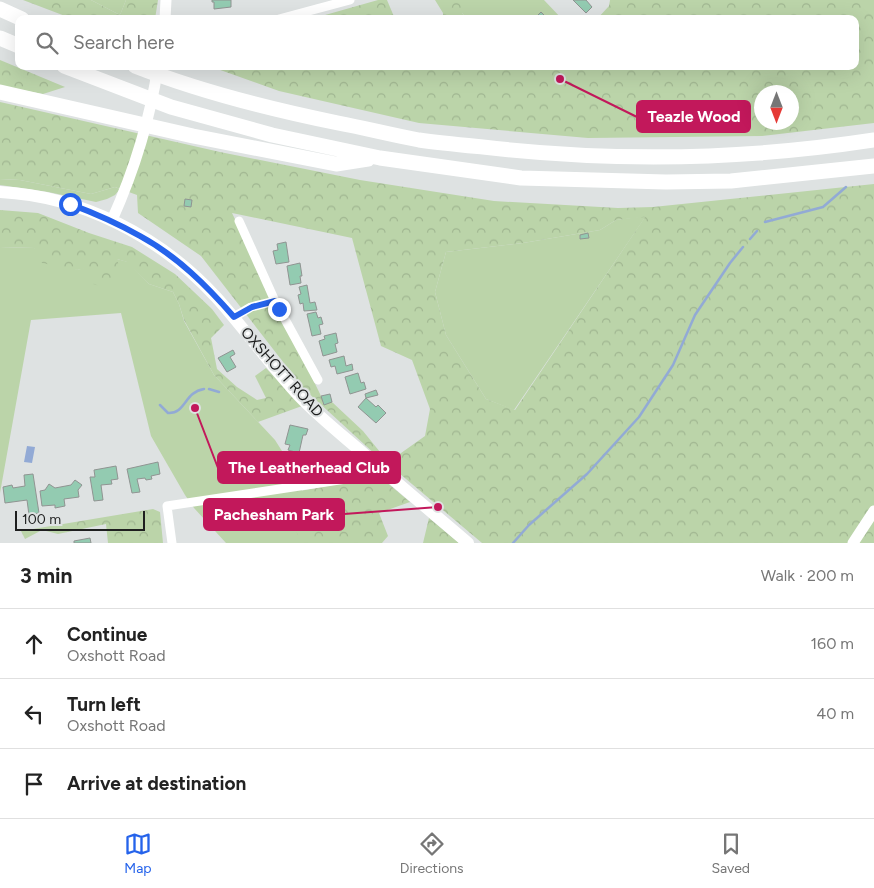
<!DOCTYPE html>
<meta charset="utf-8">
<style>
:root{--surface:#fff;--page:#f6f6f6;--text:#222;--muted:#767676;--line:#e0e0e0;--accent:#2563eb}
body{margin:0;font-family:Figtree,sans-serif;background:var(--page);color:var(--text)}
.compass{position:absolute;left:754px;top:85px;width:45px;height:45px;border-radius:50%;background:var(--surface);box-shadow:0 5px 20px #0002;rotate:180deg}
.scale{position:absolute;left:15px;bottom:12px;width:130px;box-sizing:border-box;padding-left:5px;border:2px solid #1e1f1f;border-top:0;font-size:14px;line-height:18px;white-space:nowrap;color:#1e1f1f;-webkit-text-stroke:4px #dee2e2;paint-order:stroke}
.stop{position:absolute;width:15px;height:15px;margin:-11px;border:4px solid #2563eb;border-radius:50%;background:#fff}
.stop.end{background:#2563eb;border-color:#fff;box-shadow:0 1px 5px #0008}
.list{margin:0;padding:0;list-style:none}
h2{display:flex;justify-content:space-between;align-items:center;height:65px;margin:0;padding:0 20px;font-size:21px}
h2 small{font-size:16px;font-weight:400;color:var(--muted)}
.list li{display:grid;grid-template-columns:32px 1fr auto;gap:15px;align-items:center;box-sizing:border-box;height:70px;padding:0 20px;border-top:1px solid var(--line)}
.list b{display:block;font-size:19px;white-space:nowrap}
.list p{margin:0;font-size:16px;white-space:nowrap;color:var(--muted)}
.list em{font-size:16px;font-style:normal;color:var(--muted)}
.icon{flex:none;width:28px;height:28px;fill:none;stroke:currentColor;stroke-width:2;stroke-linecap:round;stroke-linejoin:round}
.map{position:relative;flex:none;width:874px;height:543px;overflow:hidden}
.search{position:absolute;background:var(--surface);box-shadow:0 5px 20px #0002;left:15px;right:15px;top:15px;height:55px;display:flex;align-items:center;gap:12px;box-sizing:border-box;padding:0 18px;border-radius:10px;color:var(--muted);font-size:19px}
.sheet{height:275px;background:var(--surface)}
nav{display:flex;justify-content:space-around;align-items:center;box-sizing:border-box;height:70px;border-top:1px solid var(--line);background:var(--surface);font-size:14px;color:var(--muted)}
nav a{display:grid;justify-items:center;gap:2px}
nav .on{color:var(--accent)}
.map>svg:first-child{display:block}
.green{fill:#bbd4a9}
.forest{fill:url(#forest-crowns);fill-rule:evenodd}
.water{fill:#92aad5}
.lines{fill:none;stroke-linecap:round;stroke-linejoin:round}
.stream{stroke:#92aad5;stroke-width:2.5}
.building{fill:#93cbb1;stroke:#909492}
.street{stroke:#fff;stroke-width:9}
.secondary{stroke:#fff;stroke-width:11}
.primary{stroke:#fff;stroke-width:12}
.highway{stroke:#fff;stroke-width:15}
.route{stroke:#2563eb;stroke-width:6}
.labels{text-anchor:middle;stroke-width:4;stroke-linejoin:round;paint-order:stroke}
.street-label{font-size:15px;fill:#1e1f1f;stroke:#dee2e2}
.leader{fill:none;stroke:#c2185b;stroke-width:2}
.callout-dot{fill:#c2185b;stroke:#dee2e2;stroke-width:2}
.callout{fill:#c2185b;stroke:#c2185b;stroke-width:2}
.callout-label{font-size:16px;text-anchor:middle;font-weight:bold;fill:#fff}
</style>
<div class="map">
<svg width="874" height="543" viewBox="0 0 874 543">
<defs>
<pattern id="forest-crowns" width="20" height="18" patternUnits="userSpaceOnUse" patternTransform="scale(1.25)"><rect width="20" height="18" fill="#bbd4a9"/><path d="M2 6a3 3 0 1 1 6 0M12 15a3 3 0 1 1 6 0" fill="none" stroke="#a0b691"/></pattern>
</defs>
<rect width="100%" height="100%" fill="#dee2e2"/>
<path class="green" d="M 91,0 L 126,0 L 120,15 Z
M 462,0 L 544,0 L 562,19 L 467,19 L 462,13 Z
M 0,179 L 20,180 L 91,194 L 115,187 L 120,189 L 115,195 L 107,199 L 96,202 L 48,192 L 0,185 Z
M 646,216 L 514,410 L 486,399 L 446,335 L 435,292 L 446,252 L 523,243 L 600,230 L 616,220 Z
M 0,247 L 34,248 L 77,270 L 117,259 L 128,262 L 149,284 L 173,292 L 179,304 L 184,321 L 214,375 L 275,440 L 301,481 L 302,491 L 326,543 L 226,543 L 194,508 L 185,495 L 151,436 L 121,313 L 31,320 L 0,493 Z"/>
<path class="forest" d="M 23,0 L 91,0 L 120,15 L 126,0 L 158,0 L 155,19 L 73,19 Z
M 378,0 L 387,0 L 395,19 L 311,19 Z
M 435,0 L 462,0 L 462,13 L 467,19 L 443,19 L 443,13 Z
M 610,0 L 874,0 L 874,123 L 762,136 L 588,138 L 419,123 L 279,91 L 209,66 L 539,66 L 540,68 L 542,66 L 855,66 L 855,19 L 597,19 L 609,6 ZM 762,92 L 792,92 L 792,122 L 762,122 Z
M 0,60 L 65,87 L 43,94 L 0,86 Z
M 0,102 L 220,152 L 360,180 L 494,201 L 618,208 L 653,207 L 874,184 L 874,543 L 482,543 L 387,463 L 425,436 L 430,409 L 412,360 L 381,346 L 352,238 L 232,213 L 321,396 L 324,404 L 332,402 L 363,431 L 380,452 L 377,456 L 304,389 L 201,256 L 138,213 L 137,195 L 115,187 L 91,194 L 20,180 L 0,179 ZM 645,217 L 515,410 L 486,399 L 446,335 L 435,292 L 446,252 L 523,243 L 600,230 L 616,220 Z
M 0,210 L 38,213 L 89,233 L 132,247 L 175,274 L 212,309 L 224,325 L 211,338 L 217,369 L 237,387 L 257,400 L 266,398 L 255,376 L 266,368 L 302,406 L 258,422 L 214,375 L 184,320 L 179,304 L 173,292 L 149,284 L 127,262 L 117,259 L 121,273 L 112,290 L 93,284 L 89,268 L 77,270 L 42,263 L 34,248 L 0,247 Z
M 378,475 L 410,502 L 379,513 L 388,536 L 382,543 L 303,543 L 289,520 L 283,494 L 355,481 Z
M 153,509 L 160,512 L 163,543 L 108,543 L 106,524 L 58,534 L 42,530 L 25,539 L 21,531 Z
M 429,518 L 459,543 L 423,543 Z"/>
<path class="water" d="M 27,446 L 35,447 L 32,463 L 24,462 Z"/>
<g class="lines">
<path class="stream" d="M 765,222 L 823,207 L 846,187
M 750,239 L 757,231
M 209,389 L 219,392
M 160,405 L 168,413 C 186,414 184,392 204,389
M 513,543 L 529,525 L 587,474 L 639,417 L 673,365 L 695,315 L 730,263 L 743,247"/>
</g>
<path class="building" d="M 212,0 L 231,0 L 231,7 L 214,9 L 214,2 L 212,2 Z
M 573,0 L 586,0 L 592,7 L 586,13 Z
M 541,12 L 548,19 L 534,19 Z
M 185,199 L 192,200 L 191,207 L 184,206 Z
M 588,233 L 589,238 L 580,239 L 580,235 Z
M 286,242 L 289,262 L 276,264 L 273,251 L 278,250 L 277,244 Z
M 300,263 L 302,276 L 300,276 L 301,283 L 290,285 L 287,266 Z
M 307,285 L 310,303 L 315,302 L 317,310 L 304,311 L 303,303 L 300,304 L 298,295 L 301,294 L 299,287 Z
M 316,312 L 318,318 L 321,317 L 323,324 L 319,325 L 321,334 L 312,336 L 307,314 Z
M 336,333 L 338,343 L 335,344 L 337,352 L 323,356 L 319,341 L 325,339 L 324,336 Z
M 233,350 L 235,354 L 230,357 L 236,367 L 227,372 L 218,358 Z
M 344,356 L 346,366 L 352,364 L 353,370 L 337,374 L 335,366 L 331,367 L 329,360 Z
M 358,373 L 361,383 L 364,382 L 366,389 L 350,394 L 345,377 Z
M 376,390 L 378,395 L 366,398 L 365,394 Z
M 330,394 L 332,402 L 324,405 L 321,396 Z
M 366,398 L 376,407 L 378,405 L 386,413 L 376,423 L 358,407 Z
M 290,425 L 308,429 L 306,435 L 303,435 L 299,453 L 288,450 L 290,445 L 285,444 Z
M 158,462 L 160,474 L 151,476 L 152,479 L 146,480 L 145,478 L 137,479 L 140,492 L 132,493 L 127,469 Z
M 116,466 L 118,479 L 111,480 L 112,484 L 101,485 L 103,500 L 94,501 L 90,477 L 95,477 L 94,470 Z
M 33,474 L 39,513 L 29,515 L 27,500 L 5,503 L 3,487 L 12,485 L 13,488 L 25,486 L 24,475 Z
M 75,480 L 82,485 L 78,490 L 79,497 L 64,499 L 65,506 L 55,508 L 55,505 L 42,506 L 40,491 L 45,490 L 49,484 L 55,488 L 71,485 Z
M 90,538 L 91,543 L 74,543 L 74,541 Z"/>
<g class="lines">
<path class="street" d="M 279,19 L 350,0
M 239,221 L 275,301 L 318,380
M 234,317 L 251,307 L 275,301
M 172,543 L 167,506 L 346,479 L 381,469"/>
<path class="secondary" d="M 165,19 L 166,0
M 112,220 C 134,171 150,120 158,66
M 853,543 L 874,511"/>
<path class="primary" d="M 0,192 C 82,196 161,237 216,297 C 245,329 270,365 299,396 C 319,417 342,435 364,454 C 398,484 433,513 468,543"/>
<path class="highway" d="M 0,9 L 22,19
M 0,38 L 19,46
M 64,66 L 171,107 L 272,135 L 380,158 L 521,178 L 666,182 L 731,181 L 874,166
M 135,66 C 201,92 269,109 338,123 C 365,128 392,135 419,140 C 440,143 462,145 483,147 C 613,162 744,160 874,140
M 0,92 L 193,136 L 336,164 L 368,159"/>
</g>
<g class="lines">
<path class="route" d="M 70,204 C 94,213 117,223 140,236 C 177,256 207,286 234,317 L 252,307 L 275,301 L 279,309"/>
</g>
<g class="labels">
<g class="street-label">
<text transform="translate(282 372) rotate(48)" y="5">OXSHOTT ROAD</text>
</g>
</g>
<path class="leader" d="M560 79L637 117M195 408L218 468M438 507L344 514"/>
<g class="callout-dot">
<circle cx="560" cy="79" r="5"/>
<circle cx="195" cy="408" r="5"/>
<circle cx="438" cy="507" r="5"/>
</g>
<g class="callout">
<rect x="637" y="101" width="113" height="31" rx="5"/>
<rect x="218" y="452" width="182" height="31" rx="5"/>
<rect x="204" y="499" width="140" height="31" rx="5"/>
</g>
<g class="callout-label">
<text x="694" y="122">Teazle Wood</text>
<text x="309" y="473">The Leatherhead Club</text>
<text x="274" y="520">Pachesham Park</text>
</g>
</svg>
<svg class="compass" viewBox="-18 -18 36 36"><path d="M0-13l5 13h-10z" fill="#e53935"/><path d="M0 13l5-13h-10z" fill="#767676"/></svg>
<div class="scale">100 m</div>
<div class="stop" style="left:70px;top:204px"></div>
<div class="stop end" style="left:279px;top:309px"></div>
<div class="search"><svg class="icon" aria-label="search" viewBox="0 0 24 24"><circle cx="10" cy="10" r="6"/><path d="M15 15l6 6"/></svg>Search here</div>
</div>
<section class="sheet">
<h2>3 min<small>Walk · 200 m</small></h2>
<ul class="list">
<li><svg class="icon" aria-label="ahead" viewBox="0 0 24 24"><path d="M12 20V5M6 11l6-6 6 6"/></svg><div><b>Continue</b><p>Oxshott Road</p></div><em>160 m</em></li>
<li><svg class="icon" aria-label="left" viewBox="0 0 24 24"><path d="M17 20v-9H6M10 6l-5 5 5 5"/></svg><div><b>Turn left</b><p>Oxshott Road</p></div><em>40 m</em></li>
<li><svg class="icon" aria-label="arrive" viewBox="0 0 24 24"><path d="M6 21V4h12l-3 4 3 4H6"/></svg><div><b>Arrive at destination</b></div></li>
</ul>
</section>
<nav>
<a class="on"><svg class="icon" aria-label="map" viewBox="0 0 24 24"><path d="M3 6l6-2 6 2 6-2v14l-6 2-6-2-6 2zM9 4v14M15 6v14"/></svg>Map</a>
<a><svg class="icon" aria-label="directions" viewBox="0 0 24 24"><path d="M12 3l9 9-9 9-9-9zM9 14v-3h6M13 9l2 2-2 2"/></svg>Directions</a>
<a><svg class="icon" aria-label="saved" viewBox="0 0 24 24"><path d="M7 4h10v16l-5-4-5 4z"/></svg>Saved</a>
</nav>
